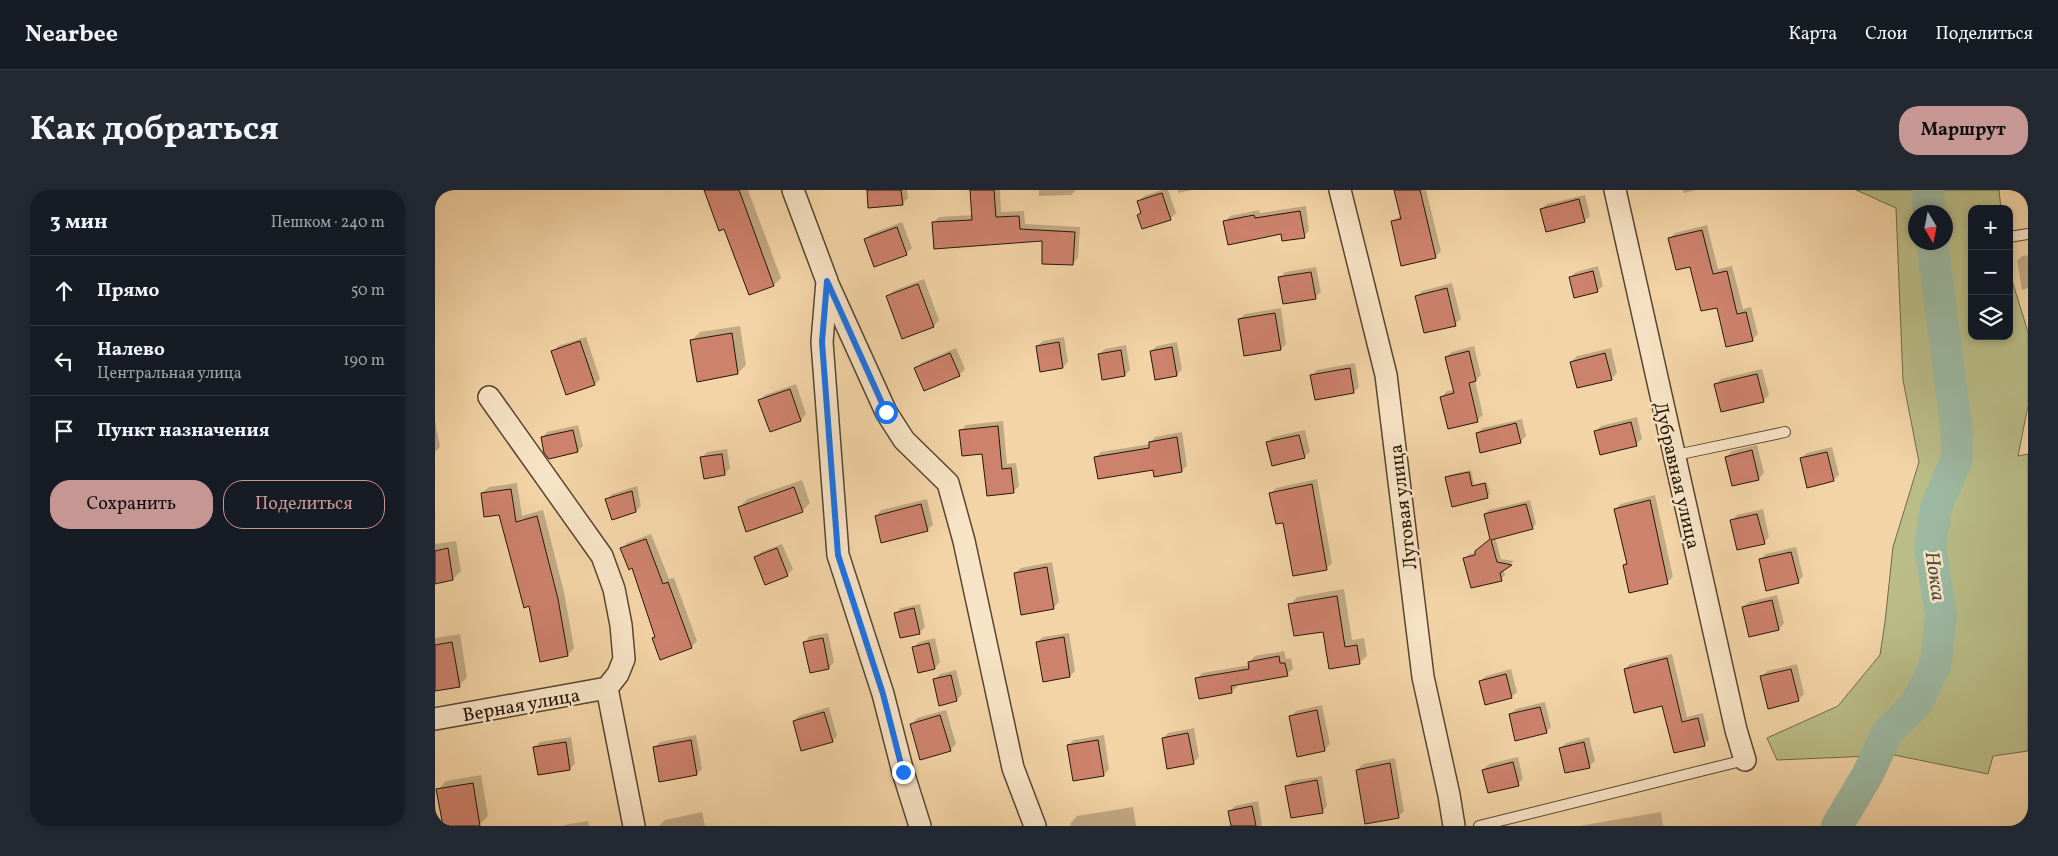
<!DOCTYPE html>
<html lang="ru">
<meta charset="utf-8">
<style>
:root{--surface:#171b24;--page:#242831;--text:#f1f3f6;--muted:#9ea1a6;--line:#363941;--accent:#c59692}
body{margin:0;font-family:Vollkorn,serif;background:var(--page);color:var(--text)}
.controls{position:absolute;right:15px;top:15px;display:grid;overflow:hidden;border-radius:10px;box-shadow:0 2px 8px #0003}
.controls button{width:45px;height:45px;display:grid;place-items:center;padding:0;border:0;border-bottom:1px solid var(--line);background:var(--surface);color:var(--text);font:25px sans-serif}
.compass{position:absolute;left:1473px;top:15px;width:45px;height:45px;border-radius:50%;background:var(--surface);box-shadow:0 2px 8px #0003;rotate:170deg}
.stop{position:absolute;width:15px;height:15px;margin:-11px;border:4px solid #1a73e8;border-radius:50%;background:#fff}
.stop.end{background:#1a73e8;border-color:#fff;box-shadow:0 1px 5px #0008}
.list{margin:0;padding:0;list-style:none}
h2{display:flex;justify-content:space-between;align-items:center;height:65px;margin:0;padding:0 20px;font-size:21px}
h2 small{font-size:16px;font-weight:400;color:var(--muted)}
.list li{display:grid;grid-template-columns:32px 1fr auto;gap:15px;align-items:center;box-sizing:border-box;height:70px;padding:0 20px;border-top:1px solid var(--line)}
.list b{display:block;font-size:19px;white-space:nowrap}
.list p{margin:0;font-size:16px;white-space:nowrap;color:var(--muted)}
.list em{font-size:16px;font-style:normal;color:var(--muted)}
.actions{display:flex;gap:10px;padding:15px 20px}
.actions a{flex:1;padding:11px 0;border:1px solid var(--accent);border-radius:20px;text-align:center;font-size:18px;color:var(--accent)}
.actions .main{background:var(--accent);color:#111}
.icon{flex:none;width:28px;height:28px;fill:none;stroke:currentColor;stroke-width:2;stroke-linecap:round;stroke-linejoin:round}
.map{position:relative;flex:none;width:1593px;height:636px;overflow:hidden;border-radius:20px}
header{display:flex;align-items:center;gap:30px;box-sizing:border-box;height:70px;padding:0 25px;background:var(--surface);border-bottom:1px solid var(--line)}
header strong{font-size:24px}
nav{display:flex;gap:28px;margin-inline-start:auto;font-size:18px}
.intro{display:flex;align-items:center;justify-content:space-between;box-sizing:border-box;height:120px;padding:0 30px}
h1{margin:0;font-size:35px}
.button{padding:12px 22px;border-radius:20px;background:var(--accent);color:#111;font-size:18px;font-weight:700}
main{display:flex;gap:30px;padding:0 30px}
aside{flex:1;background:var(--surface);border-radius:20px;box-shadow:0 2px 8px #0003}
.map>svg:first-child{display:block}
.green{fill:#babd87;stroke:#706a48;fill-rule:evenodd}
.shadow{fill:#0003}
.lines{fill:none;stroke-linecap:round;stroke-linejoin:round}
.river{stroke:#9db9a2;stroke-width:32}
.building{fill:#cd826c;stroke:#251608}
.lane-casing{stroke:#584630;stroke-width:12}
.street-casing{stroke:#584630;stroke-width:24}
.lane{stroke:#f7e3c5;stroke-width:10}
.street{stroke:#f7e3c5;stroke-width:21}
.route{stroke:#1a73e8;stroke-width:6}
.labels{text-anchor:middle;stroke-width:5;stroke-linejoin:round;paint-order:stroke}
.street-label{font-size:19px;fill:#251608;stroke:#f7e3c5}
.water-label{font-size:20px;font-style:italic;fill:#4f4f3e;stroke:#f7e3c5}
</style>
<header>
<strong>Nearbee</strong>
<nav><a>Карта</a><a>Слои</a><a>Поделиться</a></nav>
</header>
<div class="intro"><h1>Как добраться</h1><a class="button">Маршрут</a></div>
<main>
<aside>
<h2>3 мин<small>Пешком · 240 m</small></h2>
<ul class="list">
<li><svg class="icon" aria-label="ahead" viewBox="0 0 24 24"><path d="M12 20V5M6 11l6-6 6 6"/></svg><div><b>Прямо</b></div><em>50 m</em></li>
<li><svg class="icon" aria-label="left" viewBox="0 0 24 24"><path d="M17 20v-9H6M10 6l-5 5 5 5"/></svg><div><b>Налево</b><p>Центральная улица</p></div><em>190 m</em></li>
<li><svg class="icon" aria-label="arrive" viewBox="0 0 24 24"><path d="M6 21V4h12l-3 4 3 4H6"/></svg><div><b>Пункт назначения</b></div></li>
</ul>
<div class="actions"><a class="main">Сохранить</a><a>Поделиться</a></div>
</aside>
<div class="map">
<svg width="1593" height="636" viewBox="0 0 1593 636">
<rect width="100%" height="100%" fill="#f3d4a6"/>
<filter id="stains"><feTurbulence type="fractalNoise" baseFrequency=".004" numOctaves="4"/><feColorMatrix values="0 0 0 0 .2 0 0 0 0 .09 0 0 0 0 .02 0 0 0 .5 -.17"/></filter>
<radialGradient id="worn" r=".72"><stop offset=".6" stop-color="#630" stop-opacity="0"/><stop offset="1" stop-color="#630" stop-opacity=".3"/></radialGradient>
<path class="green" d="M 1421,0 L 1564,0 L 1566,19 L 1537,19 L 1537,146 L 1574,146 L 1574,81 L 1593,142 L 1593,216 L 1583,266 L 1593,264 L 1593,561 L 1558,566 L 1553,584 L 1459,565 L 1342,570 L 1332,548 L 1403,516 L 1445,465 L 1450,432 L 1458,357 L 1484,272 L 1468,190 L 1461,18 ZM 1480,22 L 1510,22 L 1510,52 L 1480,52 Z"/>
<path class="shadow" d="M 270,0 L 313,0 L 346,88 L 339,95 L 314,104 L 289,37 Z
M 433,0 L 472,0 L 473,8 L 467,14 Z
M 536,0 L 565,0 L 566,22 L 589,21 L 590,34 L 645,37 L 643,68 L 638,73 L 609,50 L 498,33 L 504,27 L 538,25 Z
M 604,0 L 641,0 L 636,5 L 604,6 Z
M 727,0 L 733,0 L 741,23 L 735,29 L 704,25 L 707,22 L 704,11 L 709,6 Z
M 743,0 L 757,0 L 743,3 Z
M 960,0 L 991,0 L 1006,61 L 1000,67 L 957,32 L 966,25 Z
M 1248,0 L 1261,0 L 1249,3 Z
M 1150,5 L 1155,26 L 1149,31 L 1106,19 L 1112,14 Z
M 871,16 L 874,41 L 869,46 L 790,32 L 795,26 L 824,20 L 825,23 Z
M 467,32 L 477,58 L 471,64 L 431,49 L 436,44 Z
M 1272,35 L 1283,79 L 1297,76 L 1308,119 L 1316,117 L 1323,144 L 1317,150 L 1283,116 L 1256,75 L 1235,48 L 1240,43 Z
M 1593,65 L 1593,98 L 1587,100 L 1582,71 L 1587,66 Z
M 1163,76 L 1168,96 L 1162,101 L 1136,87 L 1141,82 Z
M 881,77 L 886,102 L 880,107 L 845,88 L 850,82 Z
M 489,89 L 504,130 L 499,136 L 453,106 L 458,101 Z
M 1017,93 L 1026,129 L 1020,134 L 982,106 L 987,101 Z
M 846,118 L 851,154 L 846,159 L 804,129 L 810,124 Z
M 305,136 L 311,175 L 303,183 L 256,151 L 265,142 Z
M 151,147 L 165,189 L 160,194 L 118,162 L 123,156 Z
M 629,147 L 633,172 L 628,177 L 602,156 L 608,151 Z
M 742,152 L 747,179 L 742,185 L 716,161 L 722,156 Z
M 691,155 L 695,180 L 690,185 L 664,164 L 670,159 Z
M 1039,156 L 1046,185 L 1040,191 L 1048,225 L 1042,230 L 1007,207 L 1012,201 L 1019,200 L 1011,167 L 1017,162 Z
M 521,158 L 530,179 L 524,185 L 481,178 L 486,173 Z
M 1176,158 L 1182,183 L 1176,189 L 1136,172 L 1142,166 Z
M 920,173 L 924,197 L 919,202 L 881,209 L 876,186 L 882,180 Z
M 1327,179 L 1334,205 L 1328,211 L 1281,195 L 1286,189 Z
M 361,194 L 371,224 L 366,230 L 325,210 L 330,205 Z
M 1202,227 L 1207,249 L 1201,254 L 1161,241 L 1166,236 Z
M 1087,229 L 1091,246 L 1086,251 L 1042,243 L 1048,238 Z
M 0,231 L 5,257 L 0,262 Z
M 568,231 L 572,274 L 581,273 L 584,296 L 578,302 L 548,263 L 526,241 L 531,235 Z
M 143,235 L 148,256 L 143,261 L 107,248 L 112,242 Z
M 870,240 L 875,262 L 869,267 L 833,252 L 838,247 Z
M 747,242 L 752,276 L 746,281 L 719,278 L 661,267 L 666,262 L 715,254 L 720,247 Z
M 1322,255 L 1329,283 L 1323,289 L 1291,267 L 1297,261 Z
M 1397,257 L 1404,285 L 1398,290 L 1366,268 L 1372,263 Z
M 292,259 L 295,278 L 290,284 L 270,287 L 267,267 L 272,262 Z
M 1036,280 L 1039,295 L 1052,292 L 1055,304 L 1052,307 L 1012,287 L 1014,285 Z
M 882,289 L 897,373 L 891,379 L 849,331 L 836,303 L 841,298 Z
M 367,290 L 375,313 L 367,321 L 304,318 L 312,309 Z
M 82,293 L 87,326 L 108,320 L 129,402 L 139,458 L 133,465 L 106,470 L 95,415 L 65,324 L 47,303 L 54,297 Z
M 202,296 L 206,316 L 201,321 L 172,309 L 177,304 Z
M 1220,305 L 1238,387 L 1232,392 L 1189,375 L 1193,371 L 1180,319 L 1186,314 Z
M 492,309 L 498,335 L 492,340 L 441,326 L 446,320 Z
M 1095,310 L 1101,334 L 1097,338 L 1060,347 L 1066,369 L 1079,371 L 1068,379 L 1070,385 L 1066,389 L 1030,369 L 1034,364 L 1041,363 L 1056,349 L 1050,324 L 1054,320 Z
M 1328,319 L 1334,347 L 1329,353 L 1297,331 L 1302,325 Z
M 216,344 L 234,389 L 239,388 L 262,451 L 256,457 L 218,449 L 221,446 L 198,377 L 187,359 L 192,353 Z
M 21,351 L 26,381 L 18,389 L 0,392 L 0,354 Z
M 347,354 L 358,379 L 352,385 L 321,368 L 326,362 Z
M 1361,357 L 1368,386 L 1363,392 L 1325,370 L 1331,364 Z
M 617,372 L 624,412 L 618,418 L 580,383 L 586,378 Z
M 909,399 L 917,450 L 929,448 L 932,466 L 924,473 L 889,440 L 855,415 L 862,407 Z
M 1342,405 L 1349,433 L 1344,439 L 1308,417 L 1314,412 Z
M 485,414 L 490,437 L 484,443 L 461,423 L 466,418 Z
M 393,443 L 399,472 L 394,478 L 370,452 L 375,446 Z
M 634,443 L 640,481 L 635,486 L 602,452 L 608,447 Z
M 25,444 L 32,487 L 24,496 L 0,500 L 0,448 Z
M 500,448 L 505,472 L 500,478 L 484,482 L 478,458 L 484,452 Z
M 849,461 L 851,469 L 856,468 L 858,479 L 852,484 L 801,494 L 802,497 L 796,502 L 762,489 L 767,483 L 815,475 L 814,472 L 820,466 Z
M 1237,464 L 1252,527 L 1268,523 L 1274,549 L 1269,555 L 1190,479 L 1195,474 Z
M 1362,474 L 1369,504 L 1363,510 L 1327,487 L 1332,481 Z
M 1076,479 L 1082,502 L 1076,507 L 1045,491 L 1051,486 Z
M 521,480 L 527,504 L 522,510 L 499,490 L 505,484 Z
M 1110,512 L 1116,537 L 1111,542 L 1075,524 L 1081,519 Z
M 887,515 L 895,554 L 890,560 L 855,527 L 861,521 Z
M 394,517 L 402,546 L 397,551 L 359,531 L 364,526 Z
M 511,520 L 521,554 L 515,560 L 477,534 L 482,528 Z
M 759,538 L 764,567 L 759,572 L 728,548 L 733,543 Z
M 261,545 L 267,579 L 261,584 L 220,557 L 225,552 Z
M 669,545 L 674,579 L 669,585 L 639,590 L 633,555 L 639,550 Z
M 136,547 L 140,573 L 135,579 L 99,558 L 105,552 Z
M 1154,547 L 1160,571 L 1154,576 L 1125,559 L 1131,553 Z
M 1083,567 L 1088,589 L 1083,594 L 1048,580 L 1054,574 Z
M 960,568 L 969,621 L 963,627 L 922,580 L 928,574 Z
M 46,585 L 53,626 L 44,635 L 3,600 L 11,591 Z
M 887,586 L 892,616 L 887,622 L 852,596 L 857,591 Z
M 823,611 L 827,635 L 826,636 L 797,636 L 794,622 L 800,616 Z
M 698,617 L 701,636 L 636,636 L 635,634 L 642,626 Z
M 267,622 L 270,636 L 224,636 L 230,630 Z
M 1226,622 L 1228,636 L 1144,636 Z
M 153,631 L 154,636 L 129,636 L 129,635 Z"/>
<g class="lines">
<path class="river" d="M 1493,0 L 1494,22
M 1402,636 L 1433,584 L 1452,543 L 1482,513 L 1501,472 L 1506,424 L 1495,357 L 1501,318 L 1522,268 L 1522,242 L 1497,52"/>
</g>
<path class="building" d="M 269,0 L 304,0 L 339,96 L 314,105 L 289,39 L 284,41 Z
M 432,0 L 466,0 L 468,15 L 433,18 Z
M 535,0 L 559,0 L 561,27 L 584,26 L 585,39 L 640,42 L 638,75 L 607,74 L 607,51 L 499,59 L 497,32 L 537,30 Z
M 959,0 L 985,0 L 1001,68 L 966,76 L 956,31 L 966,29 Z
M 727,3 L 736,30 L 707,39 L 702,25 L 706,23 L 702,11 Z
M 1144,9 L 1150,32 L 1111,42 L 1105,19 Z
M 865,21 L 870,48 L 847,51 L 846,44 L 793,55 L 788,31 L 819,25 L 820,28 Z
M 462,37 L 472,65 L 439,77 L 429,49 Z
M 1267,40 L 1278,84 L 1292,81 L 1302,124 L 1311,122 L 1318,151 L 1291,157 L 1282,118 L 1266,121 L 1255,77 L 1241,80 L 1233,48 Z
M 1158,81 L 1163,102 L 1139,108 L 1134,87 Z
M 876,82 L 881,109 L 848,114 L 843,87 Z
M 483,94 L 499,137 L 467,149 L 451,106 Z
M 1012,98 L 1021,136 L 989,143 L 980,106 Z
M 840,123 L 846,160 L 809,166 L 803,129 Z
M 297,143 L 303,184 L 262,192 L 255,150 Z
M 145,151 L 160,195 L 131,205 L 116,161 Z
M 624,152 L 628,178 L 605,182 L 601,156 Z
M 737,157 L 742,186 L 720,190 L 715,161 Z
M 686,160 L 690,186 L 667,190 L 663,164 Z
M 1034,161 L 1041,191 L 1034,193 L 1043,232 L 1013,239 L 1005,207 L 1019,203 L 1010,167 Z
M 515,163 L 525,186 L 489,201 L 479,178 Z
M 1170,163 L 1177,190 L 1142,198 L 1135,172 Z
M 915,178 L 919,203 L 880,210 L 875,185 Z
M 1322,184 L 1329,212 L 1286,222 L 1279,194 Z
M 355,199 L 366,231 L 335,242 L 323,210 Z
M 1196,232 L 1202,256 L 1165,265 L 1159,241 Z
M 1081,233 L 1086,253 L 1045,263 L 1041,243 Z
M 563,236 L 567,279 L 576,278 L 579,303 L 552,306 L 547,264 L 527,266 L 524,240 Z
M 138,240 L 143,262 L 114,269 L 109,263 L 106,247 Z
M 864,245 L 870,268 L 837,276 L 831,252 Z
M 742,247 L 747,282 L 719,287 L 718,280 L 663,289 L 659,267 L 714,258 L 714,252 Z
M 1317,260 L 1324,290 L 1297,296 L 1290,267 Z
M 1392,262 L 1399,291 L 1372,298 L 1365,268 Z
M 287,264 L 290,285 L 269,289 L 265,267 Z
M 1034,282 L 1037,296 L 1050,293 L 1053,308 L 1017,317 L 1010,287 Z
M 877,294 L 892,380 L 858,386 L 848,333 L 841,334 L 834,303 Z
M 359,297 L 368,322 L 311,342 L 303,317 Z
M 76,299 L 81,332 L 102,326 L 123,409 L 133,466 L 105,472 L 94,416 L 89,418 L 64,325 L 49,327 L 46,303 Z
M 197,301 L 201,322 L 177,330 L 170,309 Z
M 1215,310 L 1233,394 L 1194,403 L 1188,375 L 1192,374 L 1179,319 Z
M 486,314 L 493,341 L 446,353 L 440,326 Z
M 1091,314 L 1098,339 L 1056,350 L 1062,372 L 1077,375 L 1065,383 L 1067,391 L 1036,398 L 1028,368 L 1040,365 L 1040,361 L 1055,349 L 1049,324 Z
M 1322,324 L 1330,354 L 1302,360 L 1295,330 Z
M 211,349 L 228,394 L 233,392 L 257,458 L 225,470 L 217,448 L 220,447 L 197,378 L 194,380 L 185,358 Z
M 13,358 L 18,390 L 0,394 L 0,361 Z
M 342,358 L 353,386 L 330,395 L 319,367 Z
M 1356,362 L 1364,393 L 1331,401 L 1324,369 Z
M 612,377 L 619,419 L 586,425 L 579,383 Z
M 902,406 L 910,457 L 922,455 L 925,474 L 894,479 L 888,442 L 859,446 L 853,414 Z
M 1337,410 L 1344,440 L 1314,447 L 1307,417 Z
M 479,418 L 485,444 L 465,448 L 459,423 Z
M 629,447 L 635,487 L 608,492 L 601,452 Z
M 388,448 L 394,479 L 375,483 L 368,452 Z
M 17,452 L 25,497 L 0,501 L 0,455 Z
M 494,453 L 500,479 L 483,483 L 477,457 Z
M 844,466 L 845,473 L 850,473 L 853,486 L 796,496 L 797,503 L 764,509 L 760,488 L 814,479 L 813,472 Z
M 1232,468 L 1247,532 L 1263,528 L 1270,556 L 1239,563 L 1227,516 L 1199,523 L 1189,479 Z
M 1356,479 L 1364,511 L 1333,519 L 1325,486 Z
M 1071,484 L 1077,508 L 1050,515 L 1044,491 Z
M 516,485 L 522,511 L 504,516 L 498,489 Z
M 1105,517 L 1112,543 L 1080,551 L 1074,524 Z
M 882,520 L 890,561 L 862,567 L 854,526 Z
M 389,522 L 398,552 L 366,561 L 358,531 Z
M 505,525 L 516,561 L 485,570 L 475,534 Z
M 753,543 L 759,574 L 732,579 L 727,548 Z
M 256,550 L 262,585 L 224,592 L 218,557 Z
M 663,550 L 669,586 L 638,591 L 632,555 Z
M 131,552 L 135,580 L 103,585 L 98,557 Z
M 1149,552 L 1155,578 L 1130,583 L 1124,558 Z
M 1078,572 L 1084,596 L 1053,603 L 1047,580 Z
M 955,573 L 964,628 L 930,634 L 921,580 Z
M 882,590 L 888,623 L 856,628 L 850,596 Z
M 38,593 L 45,636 L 8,636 L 1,599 Z
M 817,616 L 821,636 L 796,636 L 793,621 Z"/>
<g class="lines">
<defs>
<path id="lane" d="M 1574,47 L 1593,44
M 1241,265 L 1350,242
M 1044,636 L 1310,570"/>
<path id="street" d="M 358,0 L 392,91 L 387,152 L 403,365 L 448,504 L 468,582 L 485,636
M 905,0 L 951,185 L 988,487 L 1014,605 L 1019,636
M 1180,0 L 1301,540 L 1310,570
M 392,92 L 451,222 L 469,250 L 513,293 L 529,351 L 578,578 L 600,636
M 54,207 L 167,366 L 179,399 L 186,435 L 189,469 L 183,484 L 172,498 L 199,636
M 0,529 L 172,498"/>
</defs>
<use href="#lane" class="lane-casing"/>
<use href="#street" class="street-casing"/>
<use href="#lane" class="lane"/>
<use href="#street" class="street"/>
</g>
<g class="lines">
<path class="route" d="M 451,222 L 392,91 L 387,152 L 403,365 L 448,504 L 468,582"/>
</g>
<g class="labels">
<g class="street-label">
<text transform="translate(1243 285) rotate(77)" y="7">Дубравная улица</text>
<text transform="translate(967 317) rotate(-97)" y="7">Луговая улица</text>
<text transform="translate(86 514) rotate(-10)" y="7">Верная улица</text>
</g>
<g class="water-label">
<text transform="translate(1501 386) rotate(82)" y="7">Нокса</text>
</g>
</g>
<rect width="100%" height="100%" filter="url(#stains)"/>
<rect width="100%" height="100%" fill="url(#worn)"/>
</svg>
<div class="controls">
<button>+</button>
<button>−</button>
<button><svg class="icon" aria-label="layers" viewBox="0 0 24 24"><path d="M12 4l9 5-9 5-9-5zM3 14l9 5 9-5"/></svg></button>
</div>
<svg class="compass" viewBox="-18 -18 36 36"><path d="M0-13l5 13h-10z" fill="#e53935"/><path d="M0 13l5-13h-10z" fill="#9ea1a6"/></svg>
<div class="stop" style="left:451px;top:222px"></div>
<div class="stop end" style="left:468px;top:582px"></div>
</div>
</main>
